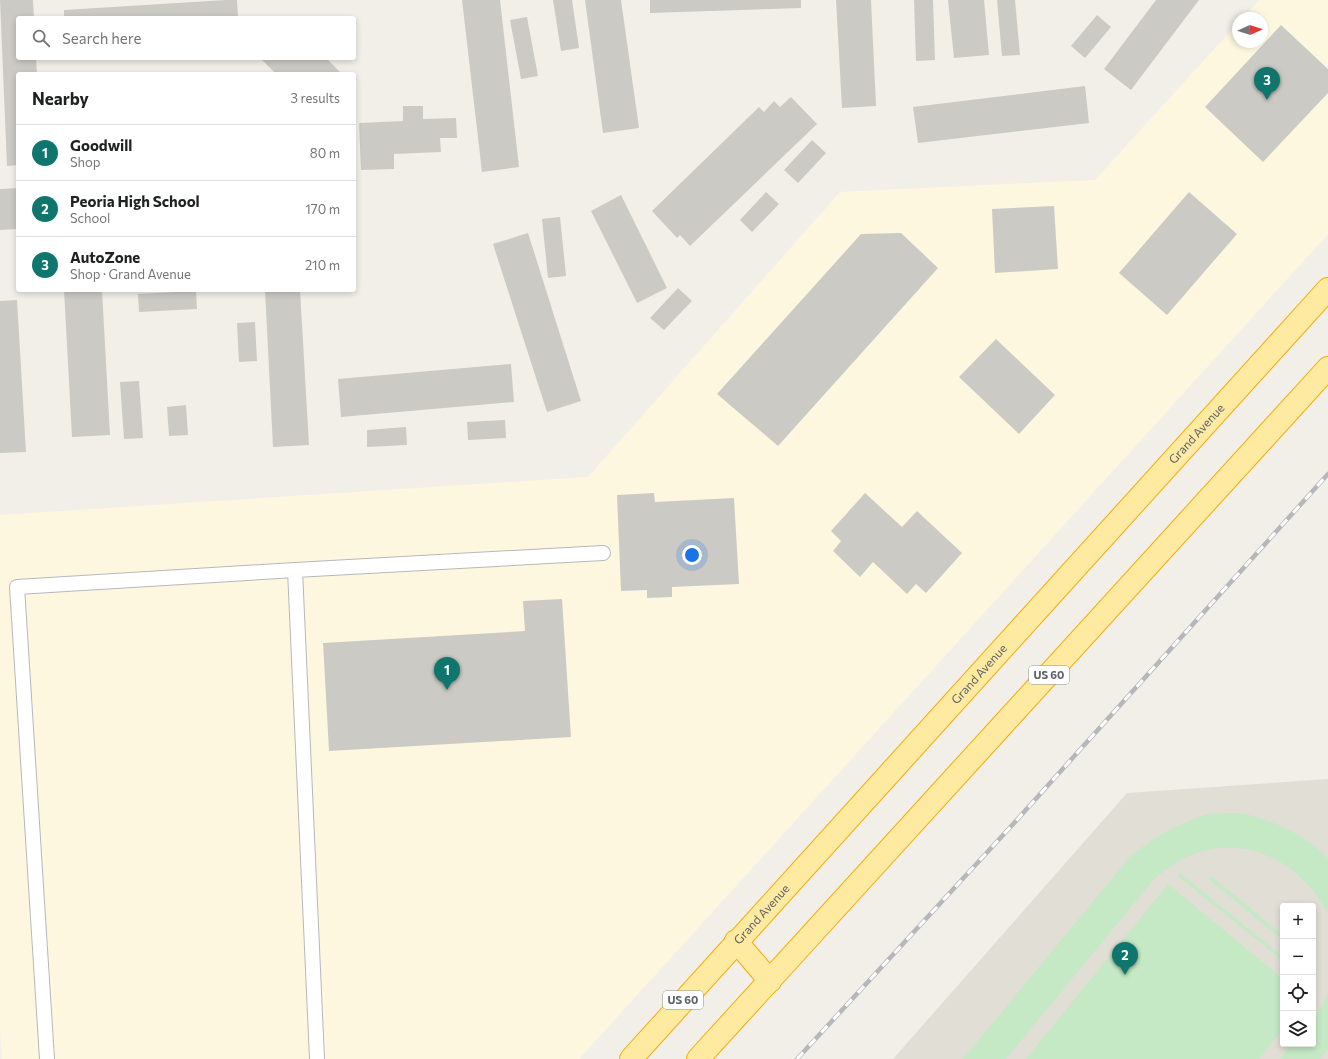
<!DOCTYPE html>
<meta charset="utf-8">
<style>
:root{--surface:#fff;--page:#f2f2f2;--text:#202124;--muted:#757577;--line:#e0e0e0;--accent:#0f766e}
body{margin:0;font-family:Commissioner,sans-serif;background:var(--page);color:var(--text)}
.controls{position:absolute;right:12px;bottom:12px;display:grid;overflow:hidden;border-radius:4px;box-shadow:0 2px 6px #0003}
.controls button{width:36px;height:36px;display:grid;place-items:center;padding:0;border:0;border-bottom:1px solid var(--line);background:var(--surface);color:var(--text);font:20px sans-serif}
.compass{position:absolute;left:1232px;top:12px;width:36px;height:36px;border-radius:50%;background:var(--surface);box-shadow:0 2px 6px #0003;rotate:87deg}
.you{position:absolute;left:692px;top:555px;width:14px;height:14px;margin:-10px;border:3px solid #fff;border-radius:50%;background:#1a73e8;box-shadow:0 0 0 6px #1a73e833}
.badge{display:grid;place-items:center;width:26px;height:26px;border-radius:50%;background:var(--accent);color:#fff;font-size:13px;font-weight:700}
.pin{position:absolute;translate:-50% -33px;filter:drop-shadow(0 1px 2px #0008)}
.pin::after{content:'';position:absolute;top:21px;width:14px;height:12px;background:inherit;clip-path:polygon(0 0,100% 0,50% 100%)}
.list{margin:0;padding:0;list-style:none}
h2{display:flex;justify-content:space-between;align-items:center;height:52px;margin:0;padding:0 16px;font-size:17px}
h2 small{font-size:13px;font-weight:400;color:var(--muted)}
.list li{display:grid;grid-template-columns:26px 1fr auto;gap:12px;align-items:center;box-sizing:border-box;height:56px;padding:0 16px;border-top:1px solid var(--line)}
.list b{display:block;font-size:15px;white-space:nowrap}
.list p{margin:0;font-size:13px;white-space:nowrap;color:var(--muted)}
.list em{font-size:13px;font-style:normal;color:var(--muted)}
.icon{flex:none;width:22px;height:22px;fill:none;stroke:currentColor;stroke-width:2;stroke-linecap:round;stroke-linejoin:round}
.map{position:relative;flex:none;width:1328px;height:1059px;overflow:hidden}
.search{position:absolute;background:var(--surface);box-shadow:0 2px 6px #0003;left:16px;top:16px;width:340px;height:44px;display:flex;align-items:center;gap:10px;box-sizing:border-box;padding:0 14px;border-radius:4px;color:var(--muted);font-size:15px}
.panel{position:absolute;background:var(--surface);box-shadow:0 2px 6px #0003;left:16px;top:72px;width:340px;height:220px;border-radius:4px}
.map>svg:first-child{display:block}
.commercial{fill:#fef7e0}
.education{fill:#e1ded6;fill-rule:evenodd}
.green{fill:#c5e8c5}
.building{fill:#cccac5}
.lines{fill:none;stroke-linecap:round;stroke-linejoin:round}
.service-casing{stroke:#b5b8bc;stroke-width:16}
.trunk-casing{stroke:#f9ab00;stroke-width:24}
.service{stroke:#fff;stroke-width:14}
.trunk{stroke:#feeaa1;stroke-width:22}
.rail-casing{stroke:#b6b7b8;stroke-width:4.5}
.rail{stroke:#fff;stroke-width:3;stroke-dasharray:9;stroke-linecap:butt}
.labels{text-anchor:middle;stroke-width:4;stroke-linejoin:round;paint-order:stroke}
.shield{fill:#fff;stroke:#8f9295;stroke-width:1}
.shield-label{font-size:11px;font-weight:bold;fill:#5f6368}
.street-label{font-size:12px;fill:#5f6368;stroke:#fff}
</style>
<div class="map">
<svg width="1328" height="1059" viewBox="0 0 1328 1059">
<rect width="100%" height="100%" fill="#f1efe8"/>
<path class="commercial" d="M 1259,0 L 1328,0 L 1328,234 L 579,1059 L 2,1059 L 0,1027 L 0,515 L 588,477 L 840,192 L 1095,180 L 1238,23 L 1238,42 L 1262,42 L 1262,18 L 1242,18 Z"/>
<path class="education" d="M 1328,779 L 1328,1059 L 893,1059 L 1127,793 ZM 1283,906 L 1313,906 L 1313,1044 L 1283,1044 Z"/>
<path class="green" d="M 1207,814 C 1219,814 1233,812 1244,814 C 1274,820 1307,836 1328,859 L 1328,914 C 1304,866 1253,836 1199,852 C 1182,857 1168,868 1154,879 L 1006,1059 L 963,1059 L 1129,858 C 1154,836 1176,825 1207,814 Z
M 1180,873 L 1283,957 L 1283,961 L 1178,876 Z
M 1211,876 L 1283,935 L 1283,940 L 1208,879 Z
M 1168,884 L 1283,979 L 1283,1029 L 1259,1059 L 1026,1059 Z
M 1328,993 L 1328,1049 L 1320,1059 L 1280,1059 L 1292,1044 L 1313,1044 L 1313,1018 L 1322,1006 Z"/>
<path class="building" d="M 0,0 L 33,0 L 34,18 L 18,18 L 18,58 L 36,58 L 37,74 L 18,74 L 18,165 L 7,166 Z
M 226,0 L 237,0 L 238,18 L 64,18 L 64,10 Z
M 462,0 L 500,0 L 519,167 L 482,172 Z
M 553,0 L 572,0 L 579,48 L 561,51 Z
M 585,0 L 621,0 L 639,128 L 603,133 Z
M 650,0 L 801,0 L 801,8 L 650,13 Z
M 836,0 L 871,0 L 876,106 L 842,108 Z
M 914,0 L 933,0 L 935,60 L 916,61 Z
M 948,0 L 984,0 L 989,55 L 954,58 Z
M 997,0 L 1015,0 L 1020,55 L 1002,56 Z
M 1156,0 L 1199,0 L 1131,90 L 1104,69 Z
M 1097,15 L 1111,27 L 1085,58 L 1071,46 Z
M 527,17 L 538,76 L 521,79 L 510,20 Z
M 1281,25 L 1328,69 L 1328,93 L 1263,162 L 1205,107 Z
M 260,58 L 326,58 L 342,74 L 276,74 Z
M 1085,86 L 1089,123 L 918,143 L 913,107 Z
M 791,97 L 817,124 L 690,246 L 680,235 L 677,238 L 652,211 L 759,107 L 764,112 L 774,101 L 780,107 Z
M 403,106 L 423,106 L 423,119 L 456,118 L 457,138 L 440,138 L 441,152 L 394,154 L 394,169 L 361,170 L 359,123 L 403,121 Z
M 812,140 L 826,153 L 798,183 L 784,170 Z
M 18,188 L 18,229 L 0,230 L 0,189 Z
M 766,192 L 779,204 L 752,232 L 740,220 Z
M 1189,192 L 1237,234 L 1167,315 L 1119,273 Z
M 621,195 L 667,288 L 637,303 L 591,211 Z
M 1054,206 L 1058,269 L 995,273 L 992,209 Z
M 560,217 L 566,276 L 548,278 L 542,219 Z
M 528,233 L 581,401 L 547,412 L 493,244 Z
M 901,233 L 938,268 L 778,446 L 717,394 L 861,234 Z
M 678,288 L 692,301 L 664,330 L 650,318 Z
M 64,290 L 102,290 L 110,435 L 72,437 Z
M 265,290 L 300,290 L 309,445 L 273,447 Z
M 196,291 L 197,309 L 139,312 L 138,294 Z
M 17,300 L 26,452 L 0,453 L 0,301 Z
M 255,322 L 257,361 L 239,362 L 237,323 Z
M 996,339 L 1055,395 L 1019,434 L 959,377 Z
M 511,364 L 514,402 L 341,417 L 338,379 Z
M 139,381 L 143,438 L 124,439 L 120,382 Z
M 186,405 L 188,435 L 169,436 L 167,407 Z
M 505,420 L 506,438 L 468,440 L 467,422 Z
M 406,427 L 407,445 L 367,447 L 367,430 Z
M 654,493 L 655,502 L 734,498 L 739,584 L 672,587 L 672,597 L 647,598 L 647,590 L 621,591 L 617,495 Z
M 865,493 L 902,527 L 917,511 L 962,553 L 926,593 L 916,584 L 907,594 L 873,562 L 860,577 L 833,551 L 841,541 L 831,531 Z
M 562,599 L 571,737 L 329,751 L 323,643 L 525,631 L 523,601 Z"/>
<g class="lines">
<defs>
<path id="service" d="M 47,1059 L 17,587 L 295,570
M 317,1059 L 295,570 L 603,553"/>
<g id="trunk">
<path d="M 736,941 L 770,981"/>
<path id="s1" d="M 631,1059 L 1328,289"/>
<path d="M 698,1059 L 1328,368"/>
</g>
</defs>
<use href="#service" class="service-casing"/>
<use href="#trunk" class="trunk-casing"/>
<use href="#service" class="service"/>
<use href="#trunk" class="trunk"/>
<defs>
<path id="rail" d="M 797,1059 L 1015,822 L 1328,474"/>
</defs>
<use href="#rail" class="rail-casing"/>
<use href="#rail" class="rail"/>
</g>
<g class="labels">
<g class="shield">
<rect x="1029" y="666" width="40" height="18" rx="3"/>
<rect x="663" y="991" width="40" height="18" rx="3"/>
</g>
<g class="shield-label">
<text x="1049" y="679">US 60</text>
<text x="683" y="1004">US 60</text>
</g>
<g class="street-label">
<text dy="4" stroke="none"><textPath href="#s1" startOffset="843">Grand Avenue</textPath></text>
<text dy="4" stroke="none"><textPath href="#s1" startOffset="519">Grand Avenue</textPath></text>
<text dy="4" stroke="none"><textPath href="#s1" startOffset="195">Grand Avenue</textPath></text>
</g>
</g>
</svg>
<div class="controls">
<button>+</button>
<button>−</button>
<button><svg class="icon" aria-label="locate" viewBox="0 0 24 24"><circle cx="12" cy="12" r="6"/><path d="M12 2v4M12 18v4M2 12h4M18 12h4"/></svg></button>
<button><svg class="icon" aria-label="layers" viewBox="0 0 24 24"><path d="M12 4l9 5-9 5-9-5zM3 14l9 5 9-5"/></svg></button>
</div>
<svg class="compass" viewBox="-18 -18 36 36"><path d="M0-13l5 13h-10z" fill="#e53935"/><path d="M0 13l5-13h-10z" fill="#757577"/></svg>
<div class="you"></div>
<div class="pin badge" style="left:447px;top:690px">1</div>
<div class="pin badge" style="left:1125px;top:975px">2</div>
<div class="pin badge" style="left:1267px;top:100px">3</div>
<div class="search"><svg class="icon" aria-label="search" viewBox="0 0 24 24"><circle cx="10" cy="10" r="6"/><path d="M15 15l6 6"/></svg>Search here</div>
<section class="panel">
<h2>Nearby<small>3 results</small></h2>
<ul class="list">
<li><span class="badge">1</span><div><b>Goodwill</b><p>Shop</p></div><em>80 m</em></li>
<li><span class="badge">2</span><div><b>Peoria High School</b><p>School</p></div><em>170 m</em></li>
<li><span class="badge">3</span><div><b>AutoZone</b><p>Shop · Grand Avenue</p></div><em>210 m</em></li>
</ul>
</section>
</div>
